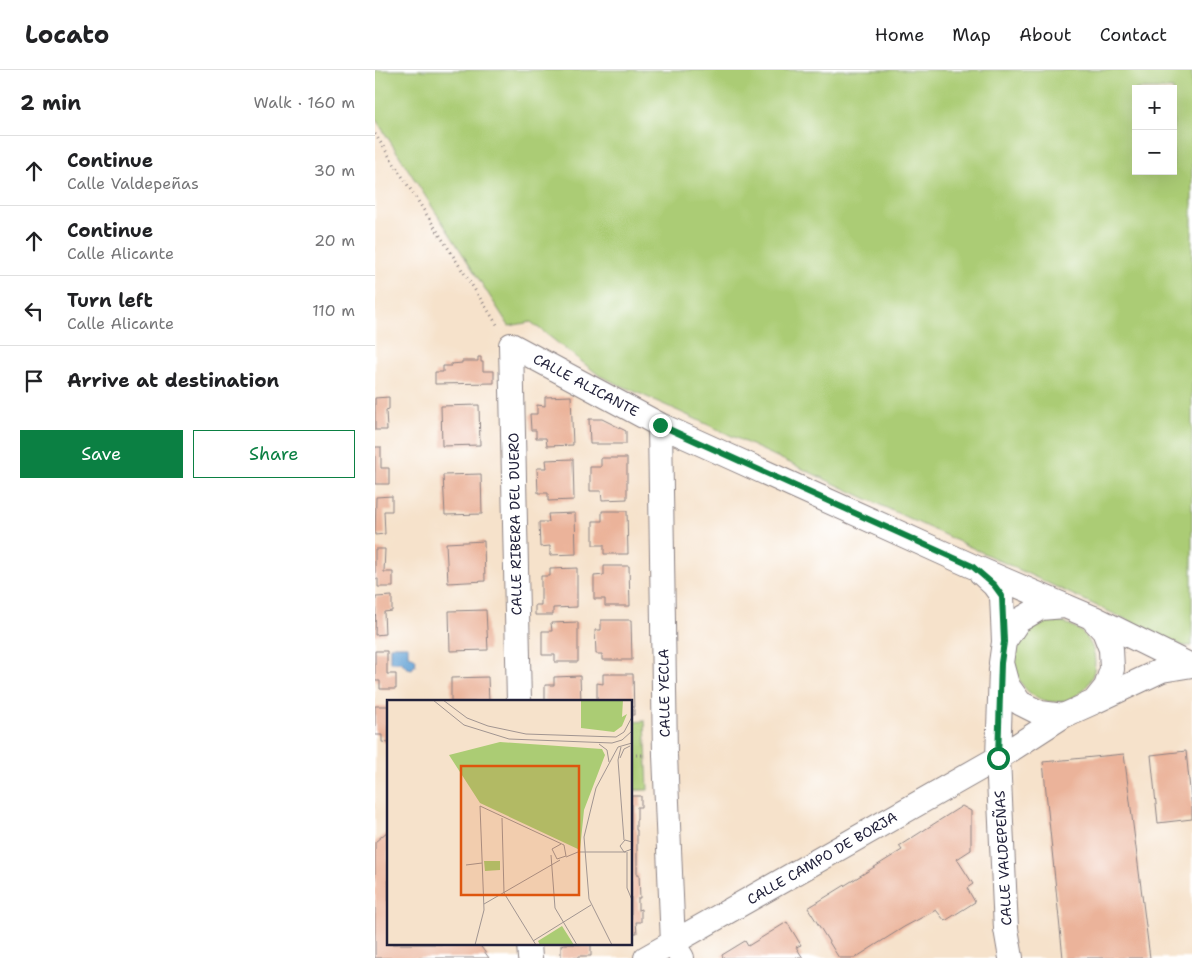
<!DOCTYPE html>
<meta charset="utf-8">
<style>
:root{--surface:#fff;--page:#f2f2f2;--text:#202124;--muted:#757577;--line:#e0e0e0;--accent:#0b8043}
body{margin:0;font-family:"Shantell Sans",sans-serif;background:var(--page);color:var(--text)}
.controls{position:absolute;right:15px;top:15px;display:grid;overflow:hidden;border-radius:0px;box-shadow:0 5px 20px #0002}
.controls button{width:45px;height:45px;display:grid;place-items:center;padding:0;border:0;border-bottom:1px solid var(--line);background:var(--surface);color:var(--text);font:25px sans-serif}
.stop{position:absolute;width:15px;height:15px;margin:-11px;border:4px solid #0b8043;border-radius:50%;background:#fff}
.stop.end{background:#0b8043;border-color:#fff;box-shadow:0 1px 5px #0008}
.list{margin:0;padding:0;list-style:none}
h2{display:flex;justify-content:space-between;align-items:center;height:65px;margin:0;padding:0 20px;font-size:21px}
h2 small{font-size:16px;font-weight:400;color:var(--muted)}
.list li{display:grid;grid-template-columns:32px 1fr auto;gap:15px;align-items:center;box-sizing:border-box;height:70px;padding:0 20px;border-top:1px solid var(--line)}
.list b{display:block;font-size:19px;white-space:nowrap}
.list p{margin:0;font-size:16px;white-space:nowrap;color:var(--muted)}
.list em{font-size:16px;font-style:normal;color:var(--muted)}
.actions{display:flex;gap:10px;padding:15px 20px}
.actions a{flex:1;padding:11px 0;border:1px solid var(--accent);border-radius:0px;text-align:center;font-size:18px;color:var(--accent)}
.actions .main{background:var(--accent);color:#fff}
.icon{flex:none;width:28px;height:28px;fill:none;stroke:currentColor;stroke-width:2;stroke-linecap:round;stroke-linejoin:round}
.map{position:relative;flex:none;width:817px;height:888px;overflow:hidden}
header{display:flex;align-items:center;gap:30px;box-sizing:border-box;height:70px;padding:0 25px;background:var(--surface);border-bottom:1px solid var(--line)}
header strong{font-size:24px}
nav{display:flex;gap:28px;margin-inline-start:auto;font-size:18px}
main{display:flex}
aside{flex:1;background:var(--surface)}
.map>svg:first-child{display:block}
.green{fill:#abcc74;stroke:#667758;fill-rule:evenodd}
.water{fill:#62a1d4;stroke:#426288}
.building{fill:#ebb39a}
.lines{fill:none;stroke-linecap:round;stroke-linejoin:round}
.minor-casing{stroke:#8c8283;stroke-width:26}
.path{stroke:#8c8283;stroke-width:3;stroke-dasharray:1 4;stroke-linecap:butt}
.minor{stroke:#fff;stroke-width:24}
.route{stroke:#0b8043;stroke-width:6}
.labels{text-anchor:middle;stroke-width:4.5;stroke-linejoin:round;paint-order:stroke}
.street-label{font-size:14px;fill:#22223b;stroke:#fff}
.inset-road{fill:none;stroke:#a19591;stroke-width:1}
.view{fill:#de560e;fill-opacity:0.15;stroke:#de560e;stroke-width:2.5}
.inset-edge{fill:none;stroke:#22223b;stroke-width:2.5}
</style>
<header>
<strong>Locato</strong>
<nav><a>Home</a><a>Map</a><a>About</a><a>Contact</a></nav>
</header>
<main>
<aside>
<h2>2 min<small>Walk · 160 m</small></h2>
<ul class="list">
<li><svg class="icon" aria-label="ahead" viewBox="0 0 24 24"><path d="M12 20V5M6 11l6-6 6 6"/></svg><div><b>Continue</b><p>Calle Valdepeñas</p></div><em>30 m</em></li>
<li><svg class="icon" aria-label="ahead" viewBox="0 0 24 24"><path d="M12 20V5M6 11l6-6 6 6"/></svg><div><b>Continue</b><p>Calle Alicante</p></div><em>20 m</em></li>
<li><svg class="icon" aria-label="left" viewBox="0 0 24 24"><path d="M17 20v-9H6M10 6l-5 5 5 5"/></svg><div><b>Turn left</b><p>Calle Alicante</p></div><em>110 m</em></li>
<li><svg class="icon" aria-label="arrive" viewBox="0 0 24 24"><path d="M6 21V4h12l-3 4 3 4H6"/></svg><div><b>Arrive at destination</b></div></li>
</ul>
<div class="actions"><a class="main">Save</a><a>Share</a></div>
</aside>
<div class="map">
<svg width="817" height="888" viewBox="0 0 817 888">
<rect width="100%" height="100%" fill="#fff"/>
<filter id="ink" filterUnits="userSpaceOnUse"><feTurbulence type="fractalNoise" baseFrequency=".02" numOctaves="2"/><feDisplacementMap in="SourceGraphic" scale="10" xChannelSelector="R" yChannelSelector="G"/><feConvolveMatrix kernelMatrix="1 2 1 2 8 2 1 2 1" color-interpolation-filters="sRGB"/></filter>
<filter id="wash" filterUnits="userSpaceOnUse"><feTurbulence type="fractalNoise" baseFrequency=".0096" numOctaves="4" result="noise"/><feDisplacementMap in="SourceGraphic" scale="20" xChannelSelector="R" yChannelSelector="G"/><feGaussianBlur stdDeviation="1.12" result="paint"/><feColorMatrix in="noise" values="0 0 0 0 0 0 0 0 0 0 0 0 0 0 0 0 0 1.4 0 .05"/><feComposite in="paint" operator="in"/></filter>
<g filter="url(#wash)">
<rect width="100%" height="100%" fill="#f6e2cb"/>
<path class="green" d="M 0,0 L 817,0 L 817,576 L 808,576 L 299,339 L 225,306 L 156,252 L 134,256 L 0,48 ZM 761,19 L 798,19 L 798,101 L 761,101 Z
M640 592a40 40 0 1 1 80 0a40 40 0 1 1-80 0Z
M 270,651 L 273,720 L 256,720 L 256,652 Z"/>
<path class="water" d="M 33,576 L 33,585 C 37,586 38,586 41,590 L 40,595 L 37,599 C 32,598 29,597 27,592 L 15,592 L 15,576 Z"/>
<g id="blocks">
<path class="building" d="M 103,287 L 106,287 L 106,292 L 108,292 L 108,301 L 119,301 L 119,313 L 60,314 L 60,302 L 68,302 L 68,296 L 76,296 L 76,294 L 87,293 L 87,291 L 103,291 Z
M 196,326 L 198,375 L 172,376 L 171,368 L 161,368 L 161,360 L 156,360 L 155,344 L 162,344 L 162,335 L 170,336 L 170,327 Z
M 14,327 L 14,339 L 11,340 L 12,360 L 0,360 L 0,328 Z
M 104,335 L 105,375 L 67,376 L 66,336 Z
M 214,349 L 227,349 L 251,361 L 251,374 L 215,374 Z
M 0,377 L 6,377 L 6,398 L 14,398 L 14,414 L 0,414 Z
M 226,388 L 252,388 L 252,429 L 227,430 L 226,421 L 215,421 L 215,397 L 226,397 Z
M 198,389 L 199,430 L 173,431 L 173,423 L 163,423 L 162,398 L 172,398 L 171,390 Z
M 106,404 L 107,444 L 70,445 L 68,405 Z
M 17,426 L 17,441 L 9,441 L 10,464 L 0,465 L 1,427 Z
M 227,441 L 252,441 L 253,484 L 229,484 L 229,475 L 218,475 L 218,451 L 227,451 Z
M 200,443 L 201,484 L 175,485 L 175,476 L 165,477 L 164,452 L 174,452 L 173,444 Z
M 109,471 L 110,511 L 73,513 L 71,473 Z
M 0,479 L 10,479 L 9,502 L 18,502 L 18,517 L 3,517 L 3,509 L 0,509 Z
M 229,496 L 254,496 L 255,536 L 230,536 L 230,529 L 219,529 L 219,506 L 229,505 Z
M 202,498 L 202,537 L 178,538 L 178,545 L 160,545 L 160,535 L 166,535 L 166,506 L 175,506 L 175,499 Z
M 17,526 L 17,541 L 9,542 L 10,564 L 0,565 L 1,527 Z
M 111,540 L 113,580 L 75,581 L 74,541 Z
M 226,550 L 256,550 L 257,590 L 227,590 L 227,584 L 221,584 L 220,560 L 226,560 Z
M 203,552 L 203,592 L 180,592 L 180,585 L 167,585 L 167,561 L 177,561 L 176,553 Z
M 0,581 L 12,581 L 12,604 L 21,604 L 21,619 L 5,619 L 5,611 L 0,611 Z
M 228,604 L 258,604 L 259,645 L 256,645 L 256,632 L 222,632 L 222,613 L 228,614 Z
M 205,606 L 206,632 L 170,632 L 170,615 L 179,615 L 179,607 Z
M 113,607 L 114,632 L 76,632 L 76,608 Z
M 0,636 L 14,636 L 14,673 L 7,672 L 7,665 L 0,665 Z
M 811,681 L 817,738 L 817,749 L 783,753 L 776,685 Z
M 749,684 L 775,888 L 688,888 L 668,692 Z
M 256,726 L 266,726 L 266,737 L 262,737 L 262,750 L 261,750 L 261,760 L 262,760 L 262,804 L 264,804 L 265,828 L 263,828 L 263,840 L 266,839 L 266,852 L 261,852 L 262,863 L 256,863 Z
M 587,736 L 596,741 L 596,780 L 582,789 L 598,814 L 592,818 L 600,832 L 570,851 L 561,840 L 529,857 L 480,888 L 464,888 L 433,838 L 527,780 L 524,776 Z
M 13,761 L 14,874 L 104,874 L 114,888 L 0,888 L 0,772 Z
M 412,852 L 426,875 L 421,877 L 428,888 L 348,888 L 347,885 L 370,871 L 373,876 Z
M 189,874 L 216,874 L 216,886 L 204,886 L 204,888 L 186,888 L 186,875 Z"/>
</g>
</g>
<g filter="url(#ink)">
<use href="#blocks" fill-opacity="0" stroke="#8c8283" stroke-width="1"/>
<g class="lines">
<defs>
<path id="minor" d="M 285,355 L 290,685 L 298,873 L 307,888
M 606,503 L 619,515 L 627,526 L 629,572
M 719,548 L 814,595
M 626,600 L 623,688 L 631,859 L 636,888
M 144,632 L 136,275 L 285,355 L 597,496 L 716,547 L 729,561 L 736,579 L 737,599 L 731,617 L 719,632 L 688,646 L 665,643 L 645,633 L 632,615 L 626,593 L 629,572 L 643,551 L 665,538 L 690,536
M 719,632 L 787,600 L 817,595
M 154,874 L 155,888
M 271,888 L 623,688 L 688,646"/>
</defs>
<use href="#minor" class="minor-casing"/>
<path class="path" d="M 0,64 L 123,256
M 256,685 L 267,685"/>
<use href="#minor" class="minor"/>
</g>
</g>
<g class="lines" filter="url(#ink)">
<path class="route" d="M 285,355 L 597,496 L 619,515 L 627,526 L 629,572 L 626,593 L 623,688"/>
</g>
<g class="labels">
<g class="street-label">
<text transform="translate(211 315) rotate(28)" y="5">CALLE ALICANTE</text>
<text transform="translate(140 454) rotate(-91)" y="5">CALLE RIBERA DEL DUERO</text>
<text transform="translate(289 623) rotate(-91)" y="5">CALLE YECLA</text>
<text transform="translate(447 788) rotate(-30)" y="5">CALLE CAMPO DE BORJA</text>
<text transform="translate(628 788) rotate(-93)" y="5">CALLE VALDEPEÑAS</text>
</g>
</g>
<g transform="translate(12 630)">
<rect width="245" height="245" fill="#f6e2cb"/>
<path d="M 194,0 L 236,0 L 235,17 L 240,14 L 235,26 L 227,32 L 194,28 ZM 113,42 L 215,49 L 218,55 L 197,110 L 193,150 L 93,103 L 62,55 ZM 97,161 L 113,161 L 113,170 L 98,171 ZM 175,226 L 187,245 L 153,245 L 151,241 Z" fill="#abcc74"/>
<path class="inset-road" d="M 46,0 L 77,25 L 122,39 L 225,43 L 235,40 L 245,31M 56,0 L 80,18 L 101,26 L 139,34 L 229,37 L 237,32 L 245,17M 212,44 L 220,50 L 222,62M 234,47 L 231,60 L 237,140M 233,58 L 237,49 L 243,46M 115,118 L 117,193 L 149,245M 245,142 L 238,140 L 233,146 L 237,152 L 245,149M 240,152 L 240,188 L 245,200M 164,155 L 168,208 L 190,245M 179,157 L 191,152 L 239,152M 79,165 L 95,163M 97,204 L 173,160M 146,241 L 204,205M 88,245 L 97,210 L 93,106 L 177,145 L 179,156 L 170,159 L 165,149 L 174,144M 225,245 L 202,199 L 197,137 L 209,88 L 231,47 L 245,43"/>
<path class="view" d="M 74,66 L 192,66 L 192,195 L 74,195 Z"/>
<rect width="245" height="245" class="inset-edge"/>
</g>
</svg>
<div class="controls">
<button>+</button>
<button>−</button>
</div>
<div class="stop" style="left:623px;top:688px"></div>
<div class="stop end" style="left:285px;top:355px"></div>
</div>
</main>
